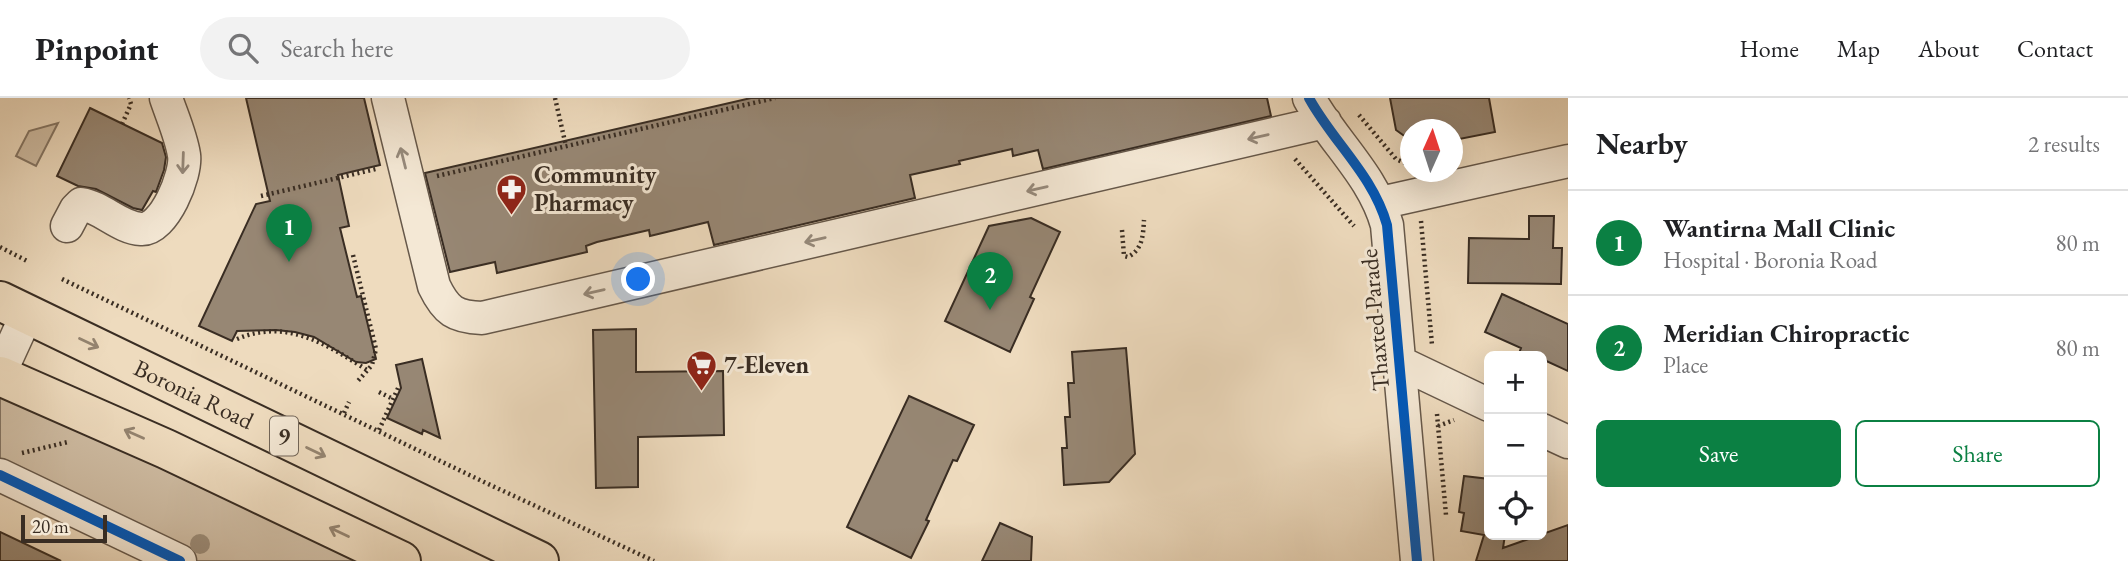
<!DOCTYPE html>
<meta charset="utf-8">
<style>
:root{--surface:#fff;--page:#f2f2f2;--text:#202124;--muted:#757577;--line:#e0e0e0;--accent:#0b8043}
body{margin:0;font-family:"EB Garamond",serif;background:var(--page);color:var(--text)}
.controls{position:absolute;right:21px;bottom:21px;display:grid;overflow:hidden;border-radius:10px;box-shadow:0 7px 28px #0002}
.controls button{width:63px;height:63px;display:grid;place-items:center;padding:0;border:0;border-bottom:2px solid var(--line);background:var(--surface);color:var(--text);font:35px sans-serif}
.compass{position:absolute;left:1400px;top:21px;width:63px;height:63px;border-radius:50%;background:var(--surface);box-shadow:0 7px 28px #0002;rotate:3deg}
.scale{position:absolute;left:21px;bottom:18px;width:86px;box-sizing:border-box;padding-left:7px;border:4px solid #392d23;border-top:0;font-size:19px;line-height:24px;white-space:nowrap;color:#392d23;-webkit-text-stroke:5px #f4e8d5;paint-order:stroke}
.you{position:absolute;left:639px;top:182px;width:24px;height:24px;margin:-18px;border:5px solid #fff;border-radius:50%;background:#1a73e8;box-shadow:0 0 0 10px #1a73e833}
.badge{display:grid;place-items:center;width:46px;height:46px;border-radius:50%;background:var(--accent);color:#fff;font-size:23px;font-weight:700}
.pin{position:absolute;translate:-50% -58px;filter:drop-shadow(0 2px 4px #0008)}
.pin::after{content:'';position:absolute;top:37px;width:24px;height:21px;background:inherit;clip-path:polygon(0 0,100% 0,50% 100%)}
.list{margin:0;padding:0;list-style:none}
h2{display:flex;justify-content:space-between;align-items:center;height:91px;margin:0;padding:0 28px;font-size:30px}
h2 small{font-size:23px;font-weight:400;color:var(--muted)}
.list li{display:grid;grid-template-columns:46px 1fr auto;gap:21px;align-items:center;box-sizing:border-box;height:105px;padding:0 28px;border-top:2px solid var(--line)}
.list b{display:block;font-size:26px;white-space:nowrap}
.list p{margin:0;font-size:23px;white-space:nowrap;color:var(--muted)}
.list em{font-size:23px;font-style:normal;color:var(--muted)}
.actions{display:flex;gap:14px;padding:21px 28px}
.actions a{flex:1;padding:16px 0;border:2px solid var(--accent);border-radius:10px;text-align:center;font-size:24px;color:var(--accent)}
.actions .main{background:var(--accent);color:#fff}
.icon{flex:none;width:38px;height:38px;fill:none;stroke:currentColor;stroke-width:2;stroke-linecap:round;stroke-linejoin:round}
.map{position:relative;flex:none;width:1568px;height:463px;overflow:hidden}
header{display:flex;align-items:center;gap:42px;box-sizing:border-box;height:98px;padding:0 35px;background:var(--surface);border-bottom:2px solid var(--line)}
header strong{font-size:33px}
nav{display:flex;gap:38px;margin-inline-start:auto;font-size:24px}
.search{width:490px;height:63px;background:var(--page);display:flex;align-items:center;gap:18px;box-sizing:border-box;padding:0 24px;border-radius:38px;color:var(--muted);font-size:26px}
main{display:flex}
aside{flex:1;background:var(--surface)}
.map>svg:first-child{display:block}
.green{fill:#cfbda4;stroke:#847564;stroke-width:2}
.building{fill:#978774;stroke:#392d23;stroke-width:2}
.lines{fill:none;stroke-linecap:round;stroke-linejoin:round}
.minor-casing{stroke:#66584a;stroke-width:35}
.major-casing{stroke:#392d23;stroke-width:42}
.path{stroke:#392d23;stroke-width:4.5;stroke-dasharray:2 3.5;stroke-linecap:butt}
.minor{stroke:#f4e8d5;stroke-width:32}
.major{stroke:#eedbbe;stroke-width:38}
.cycleway-casing{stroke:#f4e8d5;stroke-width:15}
.cycleway{stroke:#0057b8;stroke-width:10}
.tree{fill:#9b8b77}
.oneway{stroke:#968a7c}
.oneway2{stroke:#948470}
.labels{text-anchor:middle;stroke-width:6;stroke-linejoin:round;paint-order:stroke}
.shield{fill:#f4e8d5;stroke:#716558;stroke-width:2}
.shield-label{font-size:23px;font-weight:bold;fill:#392d23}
.poi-label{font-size:24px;font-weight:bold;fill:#392d23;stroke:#f4e8d5;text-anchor:start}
.street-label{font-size:24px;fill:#392d23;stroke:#f4e8d5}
</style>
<header>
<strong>Pinpoint</strong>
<div class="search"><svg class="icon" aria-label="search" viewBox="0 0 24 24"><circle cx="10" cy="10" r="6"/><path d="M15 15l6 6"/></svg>Search here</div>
<nav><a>Home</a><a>Map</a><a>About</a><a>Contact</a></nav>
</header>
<main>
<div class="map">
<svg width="1568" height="463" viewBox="0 0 1568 463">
<rect width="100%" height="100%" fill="#eedbbe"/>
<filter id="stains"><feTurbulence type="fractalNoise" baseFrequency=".00286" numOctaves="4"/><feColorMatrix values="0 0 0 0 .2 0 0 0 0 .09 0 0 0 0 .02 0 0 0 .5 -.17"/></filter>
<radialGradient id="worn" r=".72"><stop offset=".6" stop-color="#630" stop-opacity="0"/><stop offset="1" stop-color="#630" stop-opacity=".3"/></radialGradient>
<path class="green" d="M 58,25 L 36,68 L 16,58 L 29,33 Z
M 0,278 L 401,463 L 180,463 L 0,377 Z"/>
<path class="building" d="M 246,0 L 364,0 L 380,67 L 338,77 L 349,128 L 340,130 L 357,199 L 361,198 L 376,261 L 366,265 L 356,264 L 314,239 L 295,234 L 276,232 L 237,233 L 232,243 L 199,228 L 256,106 L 270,103 Z
M 751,0 L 1267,0 L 1271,18 L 1043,71 L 1038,52 L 1013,58 L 1012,51 L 959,63 L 960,66 L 910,77 L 915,100 L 714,147 L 708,124 L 650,138 L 649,132 L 597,144 L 586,148 L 587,154 L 497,175 L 495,164 L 450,174 L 425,75 Z
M 1390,0 L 1489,0 L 1495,34 L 1459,41 L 1459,45 L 1452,47 L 1452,32 L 1410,32 L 1410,42 L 1396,32 Z
M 90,10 L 162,45 L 166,59 L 164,72 L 156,94 L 153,93 L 142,112 L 133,110 L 96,91 L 78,88 L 57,78 Z
M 1529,118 L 1554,118 L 1553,150 L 1562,150 L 1561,186 L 1468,185 L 1469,140 L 1529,141 Z
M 1031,120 L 1060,134 L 1030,199 L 1034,201 L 1010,254 L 945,223 L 989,128 Z
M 1502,196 L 1568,226 L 1568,273 L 1542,261 L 1542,258 L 1518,258 L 1521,250 L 1485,234 Z
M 636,231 L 636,274 L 723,273 L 724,337 L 638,339 L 638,389 L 596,390 L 593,232 Z
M 1126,250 L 1135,356 L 1109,384 L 1064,387 L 1062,350 L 1067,350 L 1065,319 L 1070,319 L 1068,285 L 1074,285 L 1072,254 Z
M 422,261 L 440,340 L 423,332 L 422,336 L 387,320 L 401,290 L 396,267 Z
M 909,298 L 974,327 L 957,363 L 953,362 L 926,422 L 929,423 L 911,460 L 847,429 Z
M 1464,378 L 1489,381 L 1489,437 L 1505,437 L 1503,450 L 1568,427 L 1568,463 L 1476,463 L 1484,437 L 1461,433 L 1464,415 L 1459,414 Z
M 1000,425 L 1032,439 L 1031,463 L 982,463 Z
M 0,434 L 61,463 L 0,463 Z"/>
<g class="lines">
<defs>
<path id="minor" d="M 388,0 L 434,188 C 446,213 455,219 482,220 L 1325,24
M 1309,0 C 1333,44 1373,77 1387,127 L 1417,463
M 1380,105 L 1568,63
M 67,128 L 76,111 L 81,106 C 102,109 120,130 141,131 C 164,133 187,76 184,57 C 181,38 172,18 166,0
M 1401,265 L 1489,307
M 0,275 L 27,216
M 1542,332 L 1568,344
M 0,377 L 180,463"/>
<g id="major">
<path id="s1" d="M 0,203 L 539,463"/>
<path d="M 0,278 L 166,351 L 401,463"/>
</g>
</defs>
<use href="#minor" class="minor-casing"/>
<use href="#major" class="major-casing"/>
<path class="path" d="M 555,0 L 566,48
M 1359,17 L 1396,61 L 1409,67
M 122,26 L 131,6 L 129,0
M 1295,61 L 1354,128
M 437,78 L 775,0
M 261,98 L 376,71
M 1421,123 L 1432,247
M 1122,132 L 1124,158 L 1128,159 C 1143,151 1143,137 1144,122
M 0,149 L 29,164
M 353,157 L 376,251 L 372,267 L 357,284
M 62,181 L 486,385 L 654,463
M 237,241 C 287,220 326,246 367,272
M 379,294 L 393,301
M 344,315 L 349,304
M 1437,316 L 1446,417
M 1438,328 L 1454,322
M 379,332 L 399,288
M 22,355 L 68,344"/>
<use href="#minor" class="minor"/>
<use href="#major" class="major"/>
<defs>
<path id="cycleway" d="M 1309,0 C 1333,44 1373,77 1387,127 L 1417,463
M 0,377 L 180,463"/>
</defs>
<use href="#cycleway" class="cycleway-casing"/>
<use href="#cycleway" class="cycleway"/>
</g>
<circle class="tree" cx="200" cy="446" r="10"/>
<defs><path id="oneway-shaft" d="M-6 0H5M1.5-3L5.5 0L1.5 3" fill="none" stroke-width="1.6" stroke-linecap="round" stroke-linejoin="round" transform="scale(1.75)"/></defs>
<g class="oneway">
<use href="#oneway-shaft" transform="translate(1258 39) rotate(167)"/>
<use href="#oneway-shaft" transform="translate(403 60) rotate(-104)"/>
<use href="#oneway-shaft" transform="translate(183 65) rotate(92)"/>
<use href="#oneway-shaft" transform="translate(1037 91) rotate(167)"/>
<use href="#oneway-shaft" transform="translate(815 142) rotate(167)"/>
<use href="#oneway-shaft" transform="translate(594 194) rotate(167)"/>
</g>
<g class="oneway2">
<use href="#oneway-shaft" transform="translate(89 245) rotate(25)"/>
<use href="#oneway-shaft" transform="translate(134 336) rotate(-156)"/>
<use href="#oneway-shaft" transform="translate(316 354) rotate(26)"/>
<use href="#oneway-shaft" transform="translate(339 434) rotate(-155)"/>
</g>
<defs>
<symbol id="pharmacy-pin" viewBox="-11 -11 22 30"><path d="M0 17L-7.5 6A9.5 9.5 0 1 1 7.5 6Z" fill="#8f2418" stroke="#f4e8d5"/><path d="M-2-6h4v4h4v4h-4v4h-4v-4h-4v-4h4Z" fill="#fff"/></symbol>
<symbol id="supermarket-pin" viewBox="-11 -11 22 30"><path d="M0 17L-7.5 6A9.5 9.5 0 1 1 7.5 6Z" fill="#8f2418" stroke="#f4e8d5"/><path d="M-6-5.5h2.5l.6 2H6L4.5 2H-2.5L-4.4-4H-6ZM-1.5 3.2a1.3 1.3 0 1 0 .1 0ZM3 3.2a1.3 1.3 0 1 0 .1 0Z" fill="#fff"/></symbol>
</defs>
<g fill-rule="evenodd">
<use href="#pharmacy-pin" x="494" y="74" width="35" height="47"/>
<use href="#supermarket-pin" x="684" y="250" width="35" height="47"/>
</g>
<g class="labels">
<rect class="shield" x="270" y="318.5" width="28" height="39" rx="5"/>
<g class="shield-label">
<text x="284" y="346">9</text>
</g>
<g class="poi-label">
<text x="534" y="85">Community<tspan x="534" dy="28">Pharmacy</tspan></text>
<text x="724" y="275">7-Eleven</text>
</g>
<g class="street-label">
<text transform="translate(1375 222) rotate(-95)" y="8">Thaxted Parade</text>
<text dy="8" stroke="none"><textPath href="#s1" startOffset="215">Boronia Road</textPath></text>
</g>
</g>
<rect width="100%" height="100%" filter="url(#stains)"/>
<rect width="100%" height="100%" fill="url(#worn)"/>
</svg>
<div class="controls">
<button>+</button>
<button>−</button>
<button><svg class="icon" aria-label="locate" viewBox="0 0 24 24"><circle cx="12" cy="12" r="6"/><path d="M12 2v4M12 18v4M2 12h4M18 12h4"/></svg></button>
</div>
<svg class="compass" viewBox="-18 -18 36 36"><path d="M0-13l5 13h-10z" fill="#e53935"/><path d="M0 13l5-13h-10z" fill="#757577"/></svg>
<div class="scale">20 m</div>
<div class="you"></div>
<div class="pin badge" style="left:289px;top:164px">1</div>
<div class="pin badge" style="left:990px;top:212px">2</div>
</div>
<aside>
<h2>Nearby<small>2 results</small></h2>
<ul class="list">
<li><span class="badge">1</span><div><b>Wantirna Mall Clinic</b><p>Hospital · Boronia Road</p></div><em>80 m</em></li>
<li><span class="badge">2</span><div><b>Meridian Chiropractic</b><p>Place</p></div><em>80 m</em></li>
</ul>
<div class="actions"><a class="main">Save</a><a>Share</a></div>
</aside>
</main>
